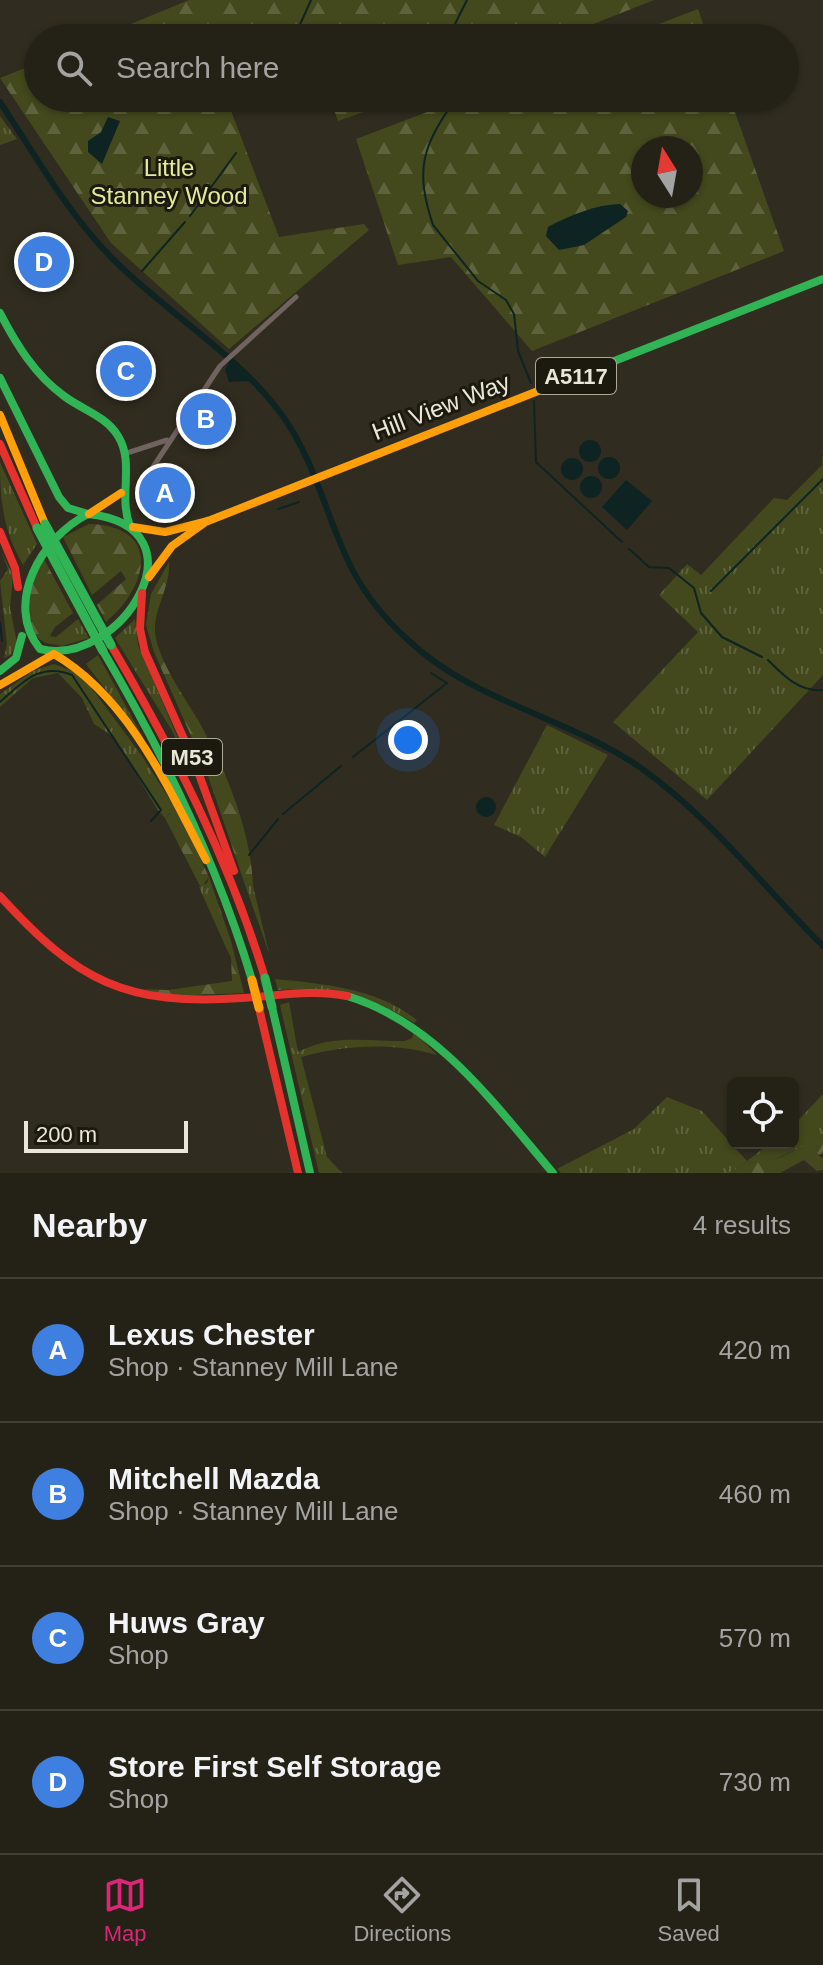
<!DOCTYPE html>
<meta charset="utf-8">
<style>
:root{--surface:#242117;--page:#2c2920;--text:#f1f3f6;--muted:#a3a3a1;--line:#413e36;--accent:#db2777}
body{margin:0;font-family:Helvetica,sans-serif;background:var(--page);color:var(--text)}
.controls{position:absolute;right:24px;bottom:24px;display:grid;overflow:hidden;border-radius:12px;box-shadow:0 2px 6px #0004}
.controls button{width:72px;height:72px;display:grid;place-items:center;padding:0;border:0;border-bottom:2px solid var(--line);background:var(--surface);color:var(--text);font:40px sans-serif}
.compass{position:absolute;left:631px;top:136px;width:72px;height:72px;border-radius:50%;background:var(--surface);box-shadow:0 2px 6px #0004;rotate:349deg}
.scale{position:absolute;left:24px;bottom:20px;width:164px;box-sizing:border-box;padding-left:8px;border:4px solid #ebe7d8;border-top:0;font-size:22px;line-height:28px;white-space:nowrap;color:#ebe7d8;-webkit-text-stroke:6px #1c190e;paint-order:stroke}
.you{position:absolute;left:408px;top:740px;width:28px;height:28px;margin:-20px;border:6px solid #fff;border-radius:50%;background:#1a73e8;box-shadow:0 0 0 12px #1a73e833}
.badge{display:grid;place-items:center;width:52px;height:52px;border-radius:50%;background:var(--accent);color:#fff;font-size:26px;font-weight:700}
.pin{position:absolute;translate:-50% -50%;border:4px solid #fff;box-shadow:0 2px 8px #0006}
.list{margin:0;padding:0;list-style:none}
h2{display:flex;justify-content:space-between;align-items:center;height:104px;margin:0;padding:0 32px;font-size:34px}
h2 small{font-size:26px;font-weight:400;color:var(--muted)}
.list li{display:grid;grid-template-columns:52px 1fr auto;gap:24px;align-items:center;box-sizing:border-box;height:144px;padding:0 32px;border-top:2px solid var(--line)}
.list b{display:block;font-size:30px;white-space:nowrap}
.list p{margin:0;font-size:26px;white-space:nowrap;color:var(--muted)}
.list em{font-size:26px;font-style:normal;color:var(--muted)}
.icon{flex:none;width:44px;height:44px;fill:none;stroke:currentColor;stroke-width:2;stroke-linecap:round;stroke-linejoin:round}
.map{position:relative;flex:none;width:823px;height:1173px;overflow:hidden}
.search{position:absolute;background:var(--surface);box-shadow:0 2px 6px #0004;left:24px;right:24px;top:24px;height:88px;display:flex;align-items:center;gap:20px;box-sizing:border-box;padding:0 28px;border-radius:44px;color:var(--muted);font-size:30px}
.sheet{height:680px;background:var(--surface)}
nav{display:flex;justify-content:space-around;align-items:center;box-sizing:border-box;height:112px;border-top:2px solid var(--line);background:var(--surface);font-size:22px;color:var(--muted)}
nav a{display:grid;justify-items:center;gap:4px}
nav .on{color:var(--accent)}
.map>svg:first-child{display:block}
.grass{fill:url(#grass-tufts)}
.forest{fill:url(#forest-firs);fill-rule:evenodd}
.water{fill:#0e2423}
.lines{fill:none;stroke-linecap:round;stroke-linejoin:round}
.stream{stroke:#0e2423;stroke-width:2}
.canal{stroke:#0e2423;stroke-width:6}
.street{stroke:#71635f;stroke-width:5}
.fast{stroke:#30b455;stroke-width:8}
.slow{stroke:#ff9f0a;stroke-width:8}
.jam{stroke:#e5322d;stroke-width:8}
.fast-bridge{stroke:#30b455;stroke-width:9}
.slow-bridge{stroke:#ff9f0a;stroke-width:9}
.labels{text-anchor:middle;stroke-width:6;stroke-linejoin:round;paint-order:stroke}
.shield{fill:#1c190e;stroke:#ada99b;stroke-width:2}
.shield-label{font-size:22px;font-weight:bold;fill:#ebe7d8}
.park-label{font-size:24px;fill:#dfec9b;stroke:#1c190e}
.street-label{font-size:24px;fill:#ebe7d8;stroke:#1c190e}
</style>
<div class="map">
<svg width="823" height="1173" viewBox="0 0 823 1173">
<defs>
<pattern id="grass-tufts" width="24" height="20" patternUnits="userSpaceOnUse" patternTransform="scale(2)"><rect width="24" height="20" fill="#43491d"/><path d="M3 7l-1-3M5 7V3M7 7l1-3M15 17l-1-3M17 17v-4M19 17l1-3" fill="none" stroke="#5e633d"/></pattern>
<pattern id="forest-firs" width="22" height="20" patternUnits="userSpaceOnUse" patternTransform="scale(2)"><rect width="22" height="20" fill="#43491d"/><path d="M5 1l3.5 6h-7zM16 11l3.5 6h-7z" fill="#5e633d"/></pattern>
</defs>
<rect width="100%" height="100%" fill="#302c1f"/>
<path class="grass" d="M 0,116 L 17,139 L 0,145 Z
M 823,447 L 823,675 L 707,800 L 613,722 L 698,632 L 659,595 L 687,564 L 701,575 L 774,498 L 787,500 L 822,465 Z
M 0,462 L 37,544 L 23,565 C 3,530 0,501 0,462 Z
M 1,551 L 13,575 L 10,608 L 17,643 L 11,655 L 4,658 L 7,644 L 0,581 L 8,569 Z
M 78,619 L 89,638 L 62,646 L 46,643 L 50,636 L 56,637 Z
M 135,619 L 138,645 L 189,764 L 171,729 L 115,638 Z
M 98,655 L 145,741 L 86,664 Z
M 54,664 L 82,675 L 142,756 L 179,814 L 169,813 L 165,818 L 157,809 L 114,737 L 94,724 L 82,698 L 58,673 L 33,678 L 0,707 L 0,694 L 33,671 Z
M 547,725 L 608,755 L 545,857 L 521,837 L 494,825 Z
M 209,877 L 231,941 L 223,941 L 199,887 L 207,883 Z
M 243,879 L 253,886 L 269,953 Z
M 275,979 C 325,984 376,988 417,1020 L 414,1023 C 366,993 334,988 278,990 Z
M 289,1002 L 298,1052 C 330,1034 368,1041 405,1041 L 412,1038 L 414,1032 L 437,1055 C 394,1042 344,1045 301,1057 L 327,1157 L 342,1173 L 319,1173 L 280,1005 Z
M 823,1094 L 823,1137 L 765,1164 L 747,1162 L 729,1173 L 561,1173 L 557,1169 L 634,1129 L 667,1097 L 702,1111 L 747,1161 L 770,1143 L 793,1143 L 793,1126 Z"/>
<path class="forest" d="M 189,0 L 654,0 L 558,38 L 97,38 Z
M 698,9 L 708,38 L 622,38 Z
M 38,63 L 38,98 L 256,98 L 230,108 L 279,237 L 364,224 L 369,230 L 229,349 L 111,243 L 0,78 Z
M 330,98 L 403,98 L 338,121 Z
M 464,98 L 730,98 L 784,251 L 532,351 L 451,257 L 398,265 L 356,139 ZM 643,148 L 691,148 L 691,196 L 643,196 Z
M 89,524 C 162,526 149,586 106,622 L 97,605 L 126,579 L 121,571 L 92,595 L 63,537 Z
M 44,559 L 73,613 L 55,627 L 46,643 C 27,634 21,607 27,587 C 30,577 39,567 44,559 Z
M 169,562 C 171,589 150,612 156,639 C 163,667 183,695 198,720 C 226,770 251,830 253,886 L 243,879 L 206,770 L 154,652 L 146,625 L 151,594 Z
M 171,812 L 179,814 L 209,877 L 201,888 L 165,818 Z
M 227,940 L 231,941 L 244,993 L 168,996 L 144,989 L 168,990 L 232,981 L 231,958 L 223,941 Z
M 823,1137 L 823,1152 L 819,1156 L 823,1158 L 823,1170 L 817,1171 L 804,1160 L 780,1173 L 729,1173 L 747,1162 C 778,1166 795,1147 823,1137 Z"/>
<path class="water" d="M 108,117 L 120,121 L 102,164 L 88,152 L 88,141 L 101,132 Z
M 620,204 L 628,211 L 626,217 L 584,245 L 559,250 L 546,236 L 548,227 C 571,215 594,205 620,204 Z
M 229,362 L 251,381 L 229,382 L 225,370 Z
M579 451a11 11 0 1 1 22 0a11 11 0 1 1-22 0Z
M598 468a11 11 0 1 1 22 0a11 11 0 1 1-22 0Z
M561 469a11 11 0 1 1 22 0a11 11 0 1 1-22 0Z
M580 487a11 11 0 1 1 22 0a11 11 0 1 1-22 0Z
M 626,480 L 652,501 L 627,530 L 602,507 Z
M476 807a10 10 0 1 1 20 0a10 10 0 1 1-20 0Z"/>
<g class="lines">
<path class="stream" d="M 294,38 L 311,0
M 448,38 L 467,0
M 456,98 C 423,146 414,168 433,225 L 478,281 L 506,300 L 514,314 L 518,351 L 531,383
M 190,216 L 236,153
M 142,271 L 185,222
M 534,401 L 536,462 L 622,542
M 278,509 L 299,502
M 629,549 L 649,567 L 669,568 L 694,588 L 701,613 L 722,637 L 762,657
M 711,591 L 823,479
M 0,622 L 2,641
M 768,660 C 784,676 799,692 823,690
M 0,702 C 23,682 40,662 72,675 L 161,810 L 151,821
M 353,757 L 447,683 L 431,673
M 283,814 L 341,766
M 249,855 L 278,819"/>
<path class="canal" d="M 0,102 C 36,156 70,218 117,263 C 170,315 238,355 282,415 C 316,462 326,518 352,569 C 366,596 386,620 408,640 C 473,702 568,717 641,768 C 710,817 763,886 823,946"/>
<path class="street" d="M 127,453 L 167,440
M 151,470 L 220,366 L 296,297"/>
<path class="fast" d="M 0,313 C 16,344 35,375 64,396 C 81,409 106,416 118,436 C 135,463 118,496 130,526
M 599,367 L 823,279
M 0,378 L 59,497 L 68,508 L 88,514
M 88,514 C 210,527 120,669 40,649 C 3,603 42,537 88,514 Z
M 103,651 C 165,756 217,863 252,980
M 0,671 L 16,658 L 22,636
M 347,996 C 437,1023 494,1104 553,1173
M 272,1007 L 310,1173"/>
<path class="slow" d="M 0,415 L 45,524
M 89,514 L 121,493
M 133,527 L 165,532 L 208,521 L 599,367
M 149,577 L 172,546 L 207,521
M 54,654 C 128,697 168,787 206,860
M 0,685 L 52,655"/>
<path class="jam" d="M 0,444 L 37,528
M 0,532 L 15,568 L 18,587
M 142,593 L 140,629 L 145,652 L 196,766 L 234,871
M 111,645 C 174,752 229,859 265,978
M 0,896 C 78,982 126,1006 242,998 C 278,996 311,989 347,996
M 259,1008 L 298,1173"/>
<path class="fast-bridge" d="M 45,524 L 111,645
M 37,528 L 103,651
M 265,978 L 272,1007"/>
<path class="slow-bridge" d="M 252,980 L 259,1008"/>
</g>
<g class="labels">
<g class="shield">
<rect x="536" y="358" width="80" height="36" rx="6"/>
<rect x="162" y="739" width="60" height="36" rx="6"/>
</g>
<g class="shield-label">
<text x="576" y="384">A5117</text>
<text x="192" y="765">M53</text>
</g>
<g class="park-label">
<text x="169" y="176">Little<tspan x="169" dy="28">Stanney Wood</tspan></text>
</g>
<g class="street-label">
<text transform="translate(441 407) rotate(-21)" y="8">Hill View Way</text>
</g>
</g>
</svg>
<div class="controls">
<button><svg class="icon" aria-label="locate" viewBox="0 0 24 24"><circle cx="12" cy="12" r="6"/><path d="M12 2v4M12 18v4M2 12h4M18 12h4"/></svg></button>
</div>
<svg class="compass" viewBox="-18 -18 36 36"><path d="M0-13l5 13h-10z" fill="#e53935"/><path d="M0 13l5-13h-10z" fill="#a3a3a1"/></svg>
<div class="scale">200 m</div>
<div class="you"></div>
<div class="pin badge" style="left:165px;top:493px;background:#3f7fe0">A</div>
<div class="pin badge" style="left:206px;top:419px;background:#3f7fe0">B</div>
<div class="pin badge" style="left:126px;top:371px;background:#3f7fe0">C</div>
<div class="pin badge" style="left:44px;top:262px;background:#3f7fe0">D</div>
<div class="search"><svg class="icon" aria-label="search" viewBox="0 0 24 24"><circle cx="10" cy="10" r="6"/><path d="M15 15l6 6"/></svg>Search here</div>
</div>
<section class="sheet">
<h2>Nearby<small>4 results</small></h2>
<ul class="list">
<li><span class="badge" style="background:#3f7fe0">A</span><div><b>Lexus Chester</b><p>Shop · Stanney Mill Lane</p></div><em>420 m</em></li>
<li><span class="badge" style="background:#3f7fe0">B</span><div><b>Mitchell Mazda</b><p>Shop · Stanney Mill Lane</p></div><em>460 m</em></li>
<li><span class="badge" style="background:#3f7fe0">C</span><div><b>Huws Gray</b><p>Shop</p></div><em>570 m</em></li>
<li><span class="badge" style="background:#3f7fe0">D</span><div><b>Store First Self Storage</b><p>Shop</p></div><em>730 m</em></li>
</ul>
</section>
<nav>
<a class="on"><svg class="icon" aria-label="map" viewBox="0 0 24 24"><path d="M3 6l6-2 6 2 6-2v14l-6 2-6-2-6 2zM9 4v14M15 6v14"/></svg>Map</a>
<a><svg class="icon" aria-label="directions" viewBox="0 0 24 24"><path d="M12 3l9 9-9 9-9-9zM9 14v-3h6M13 9l2 2-2 2"/></svg>Directions</a>
<a><svg class="icon" aria-label="saved" viewBox="0 0 24 24"><path d="M7 4h10v16l-5-4-5 4z"/></svg>Saved</a>
</nav>
